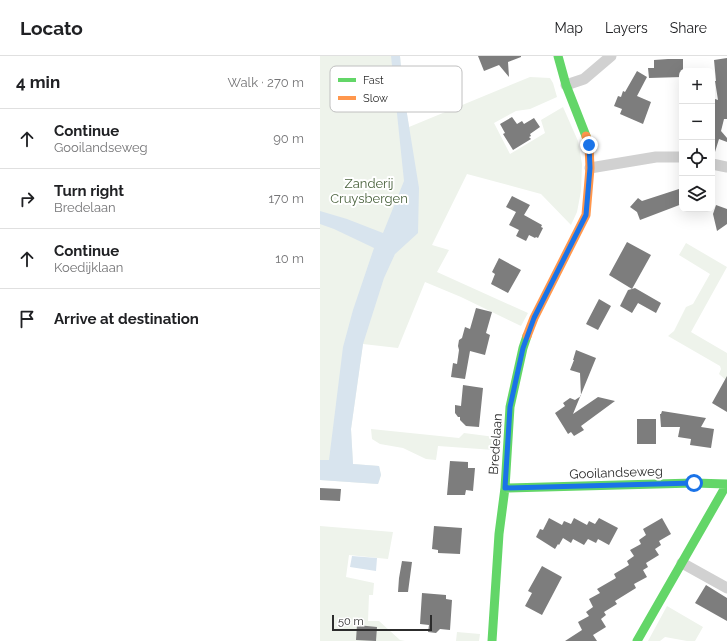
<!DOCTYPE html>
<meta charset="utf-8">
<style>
:root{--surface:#fff;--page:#f6f6f6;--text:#202124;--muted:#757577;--line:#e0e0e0}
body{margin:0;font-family:Raleway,sans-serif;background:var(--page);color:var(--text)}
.controls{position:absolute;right:12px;top:12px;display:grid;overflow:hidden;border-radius:8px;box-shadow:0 4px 16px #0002}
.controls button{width:36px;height:36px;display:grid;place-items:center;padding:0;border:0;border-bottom:1px solid var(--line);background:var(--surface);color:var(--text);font:20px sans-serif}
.scale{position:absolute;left:12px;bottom:10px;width:100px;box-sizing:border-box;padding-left:4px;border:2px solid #2c2c2c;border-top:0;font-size:11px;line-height:14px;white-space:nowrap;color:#2c2c2c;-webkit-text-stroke:3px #fff;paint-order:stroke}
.stop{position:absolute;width:12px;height:12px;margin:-9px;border:3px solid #1a73e8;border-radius:50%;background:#fff}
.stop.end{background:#1a73e8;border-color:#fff;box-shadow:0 1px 4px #0008}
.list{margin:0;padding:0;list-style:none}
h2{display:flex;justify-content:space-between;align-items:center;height:52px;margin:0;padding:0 16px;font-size:17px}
h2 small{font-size:13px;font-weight:400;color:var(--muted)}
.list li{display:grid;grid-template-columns:26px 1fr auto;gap:12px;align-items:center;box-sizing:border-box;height:60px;padding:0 16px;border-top:1px solid var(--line)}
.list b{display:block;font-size:15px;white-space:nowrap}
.list p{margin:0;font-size:13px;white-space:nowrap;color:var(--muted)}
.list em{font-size:13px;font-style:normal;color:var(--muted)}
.icon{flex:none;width:22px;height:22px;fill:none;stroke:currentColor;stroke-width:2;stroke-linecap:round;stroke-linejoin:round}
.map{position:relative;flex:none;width:407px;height:585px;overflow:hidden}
header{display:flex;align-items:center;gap:24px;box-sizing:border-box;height:56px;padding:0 20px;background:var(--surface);border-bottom:1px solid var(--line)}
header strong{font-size:19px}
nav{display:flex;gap:22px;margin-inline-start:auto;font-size:14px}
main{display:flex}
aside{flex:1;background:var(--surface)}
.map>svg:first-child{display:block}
.green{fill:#eef3eb}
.water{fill:#d8e4ee}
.building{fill:#7d7d7d}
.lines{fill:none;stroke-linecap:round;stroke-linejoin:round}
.street{stroke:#d1d1d1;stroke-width:11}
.fast{stroke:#63d668;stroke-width:9}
.slow{stroke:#ff974d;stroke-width:9}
.route{stroke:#1a73e8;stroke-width:5}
.labels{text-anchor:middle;stroke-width:4;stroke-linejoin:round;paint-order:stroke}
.park-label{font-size:13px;fill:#4b633e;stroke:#fff}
.street-label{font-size:13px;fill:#2c2c2c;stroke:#fff}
.key{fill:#fff;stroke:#c0c0c0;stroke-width:1}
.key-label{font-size:11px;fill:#2c2c2c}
</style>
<header>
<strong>Locato</strong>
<nav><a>Map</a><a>Layers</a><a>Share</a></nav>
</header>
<main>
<aside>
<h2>4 min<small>Walk · 270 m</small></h2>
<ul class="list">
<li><svg class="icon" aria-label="ahead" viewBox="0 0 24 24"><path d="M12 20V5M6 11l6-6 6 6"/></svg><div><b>Continue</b><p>Gooilandseweg</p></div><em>90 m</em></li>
<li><svg class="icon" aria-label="right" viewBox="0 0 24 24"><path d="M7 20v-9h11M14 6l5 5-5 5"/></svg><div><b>Turn right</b><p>Bredelaan</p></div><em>170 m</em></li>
<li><svg class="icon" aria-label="ahead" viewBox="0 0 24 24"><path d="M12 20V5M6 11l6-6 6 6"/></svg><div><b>Continue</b><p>Koedijklaan</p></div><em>10 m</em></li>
<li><svg class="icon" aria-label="arrive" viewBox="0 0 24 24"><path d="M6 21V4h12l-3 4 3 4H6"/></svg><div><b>Arrive at destination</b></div></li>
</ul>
</aside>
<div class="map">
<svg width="407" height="585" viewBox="0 0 407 585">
<rect width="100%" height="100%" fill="#fff"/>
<path class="green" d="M 0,0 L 80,0 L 83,33 L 89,71 L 210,21 L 230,22 L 233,27 L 237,41 L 210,53 L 196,55 L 174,67 L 190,98 L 225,77 L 221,64 L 243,51 L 258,85 L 262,108 L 261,135 L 257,156 L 251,169 L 221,138 L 147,118 L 112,189 L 129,194 L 117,216 L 208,257 L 201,270 L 141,241 L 105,226 L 78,292 L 43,288 L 31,373 L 33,408 L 59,410 L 61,419 L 58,428 L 0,424 Z
M 366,187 L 407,211 L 371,276 L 407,297 L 407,325 L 399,318 L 401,313 L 400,310 L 348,280 L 354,275 L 366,251 L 373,248 L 390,218 L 359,199 Z
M 51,373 L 139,382 L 144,377 L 175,381 L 174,394 L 118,390 L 116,404 L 106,403 L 83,392 L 60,388 L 52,383 Z
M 0,470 L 73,476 L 68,503 L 29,499 L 26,521 L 54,527 L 53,539 L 49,539 L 48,565 L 59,565 L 80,584 L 85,585 L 0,585 Z
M 347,550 L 383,571 L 375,585 L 367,585 L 345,581 L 340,585 L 328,585 Z
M 137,576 L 160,578 L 159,585 L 136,585 Z"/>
<path class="water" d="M 71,0 L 80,0 L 83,33 L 99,132 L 98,177 L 75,198 L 64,222 L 43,288 L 31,373 L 33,408 L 59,410 L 61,419 L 58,428 L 0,424 L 0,404 L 9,404 L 23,291 L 33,254 L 54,192 L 14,173 L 0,168 L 0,155 L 27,163 L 63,177 L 84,125 Z
M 32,500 L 57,502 L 56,515 L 30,511 Z"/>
<path class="building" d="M 158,0 L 201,0 L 201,1 L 188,6 L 189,21 L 179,9 L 164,15 Z
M 407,2 L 407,63 L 404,63 L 401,75 L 407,82 L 407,86 L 399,83 L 395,96 L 392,96 L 392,42 L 398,44 L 395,25 L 396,25 L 394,4 Z
M 348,3 L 363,3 L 363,15 L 362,15 L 362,21 L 329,22 L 328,12 L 334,12 L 334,4 Z
M 317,15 L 327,21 L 317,40 L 331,46 L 323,68 L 300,58 L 302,53 L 294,50 L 298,40 L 301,41 L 303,35 L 305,36 Z
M 192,61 L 197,68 L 202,65 L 204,68 L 214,62 L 220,71 L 210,78 L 211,80 L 209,81 L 211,83 L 193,94 L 183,78 L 185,77 L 180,68 Z
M 362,132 L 362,148 L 320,164 L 317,156 L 310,151 L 318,142 L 322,145 Z
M 192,140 L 210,149 L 204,159 L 222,169 L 221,171 L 223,172 L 218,182 L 216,181 L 215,182 L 209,179 L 206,185 L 196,180 L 199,174 L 189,169 L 196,156 L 186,151 Z
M 396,149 L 407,153 L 407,168 L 397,175 L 393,158 Z
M 307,186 L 331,199 L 312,233 L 315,232 L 341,247 L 336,257 L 318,247 L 312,257 L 300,250 L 308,234 L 312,233 L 289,219 Z
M 179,202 L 201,214 L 188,237 L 171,228 L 175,218 L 172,216 Z
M 279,243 L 291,250 L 278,274 L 266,268 Z
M 156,252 L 172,256 L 166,277 L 170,279 L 165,299 L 150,295 L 145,323 L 131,321 L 133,307 L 137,308 L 139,294 L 138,290 L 139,284 L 142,282 L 145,271 L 150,273 Z
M 256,294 L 276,302 L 253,358 L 278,341 L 295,345 L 261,370 L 264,374 L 254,380 L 251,376 L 248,378 L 235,357 L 245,350 L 243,347 L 250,342 L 255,344 L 261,340 L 260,317 L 250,314 L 254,304 L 253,304 Z
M 407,320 L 407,356 L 392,347 Z
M 143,329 L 163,332 L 159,371 L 146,370 L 140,364 L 140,361 L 138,361 L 135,357 L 135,349 L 141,350 Z
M 342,355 L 386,362 L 381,371 L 394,373 L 391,392 L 370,389 L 371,383 L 358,381 L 360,371 L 341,371 L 340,358 L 341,358 Z
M 317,363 L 336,363 L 336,388 L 317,388 Z
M 130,405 L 148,406 L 148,412 L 155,412 L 153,435 L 146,434 L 145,439 L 127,439 Z
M 0,432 L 21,433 L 20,445 L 0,444 Z
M 229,462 L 242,469 L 244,465 L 251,468 L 254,462 L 267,469 L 269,465 L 275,468 L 279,462 L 298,472 L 289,489 L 278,483 L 276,487 L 268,483 L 264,489 L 253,483 L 251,487 L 243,482 L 239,489 L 238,488 L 235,493 L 216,481 L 220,473 L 223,474 Z
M 342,462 L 351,478 L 339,485 L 341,489 L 335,493 L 339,499 L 326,507 L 328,511 L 323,514 L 327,521 L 314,528 L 316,532 L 295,545 L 297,548 L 284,556 L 286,559 L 281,563 L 286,571 L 273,579 L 277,585 L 245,585 L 262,574 L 258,566 L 269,560 L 266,556 L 273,551 L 269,543 L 280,537 L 277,533 L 296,522 L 294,518 L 309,509 L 307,505 L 314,500 L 310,494 L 321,488 L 319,484 L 326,479 L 323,473 Z
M 114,470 L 142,472 L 140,498 L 118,497 L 118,494 L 112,493 Z
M 82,505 L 92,506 L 88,536 L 78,536 L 79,522 Z
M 222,510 L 242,521 L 222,559 L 205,550 L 212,537 L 208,535 Z
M 386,529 L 407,542 L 407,565 L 375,547 Z
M 102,537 L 126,539 L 126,543 L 132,544 L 130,574 L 120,573 L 116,577 L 108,576 L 109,569 L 100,568 Z
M 37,569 L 57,571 L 56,585 L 36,584 Z"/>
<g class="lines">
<path class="street" d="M 246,29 L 264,23 L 291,0
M 392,108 L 407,111
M 270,112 L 336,101 L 362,101
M 362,507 L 407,532"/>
<path class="fast" d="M 238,0 L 246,29 L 266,80
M 185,432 L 374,427 L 407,428
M 172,585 L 179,478 L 185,432 L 190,351 L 203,292 L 207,280
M 317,585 L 407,428"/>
<path class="slow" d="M 207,280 L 214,262 L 266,159 L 270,112 L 269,89 L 266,80"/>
</g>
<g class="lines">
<path class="route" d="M 269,89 L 270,112 L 266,159 L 214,262 L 203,292 L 190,351 L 185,432 L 374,427"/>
</g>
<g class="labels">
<g class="park-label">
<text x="49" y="132">Zanderij<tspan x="49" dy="15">Cruysbergen</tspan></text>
</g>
<g class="street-label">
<text transform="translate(175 388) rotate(-86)" y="5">Bredelaan</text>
<text transform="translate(296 416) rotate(-2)" y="5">Gooilandseweg</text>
</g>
</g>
<rect x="10" y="10" width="132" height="46" rx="6" class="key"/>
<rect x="18" y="22" width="18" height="4" fill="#63d668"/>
<rect x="18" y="40" width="18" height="4" fill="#ff974d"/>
<g class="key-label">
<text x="43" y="28">Fast</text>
<text x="43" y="46">Slow</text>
</g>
</svg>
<div class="controls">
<button>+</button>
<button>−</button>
<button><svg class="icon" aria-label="locate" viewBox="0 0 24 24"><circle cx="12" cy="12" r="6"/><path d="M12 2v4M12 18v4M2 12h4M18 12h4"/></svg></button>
<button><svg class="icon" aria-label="layers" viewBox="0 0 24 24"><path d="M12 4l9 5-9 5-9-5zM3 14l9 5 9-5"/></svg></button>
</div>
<div class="scale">50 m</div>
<div class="stop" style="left:374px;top:427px"></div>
<div class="stop end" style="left:269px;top:89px"></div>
</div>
</main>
